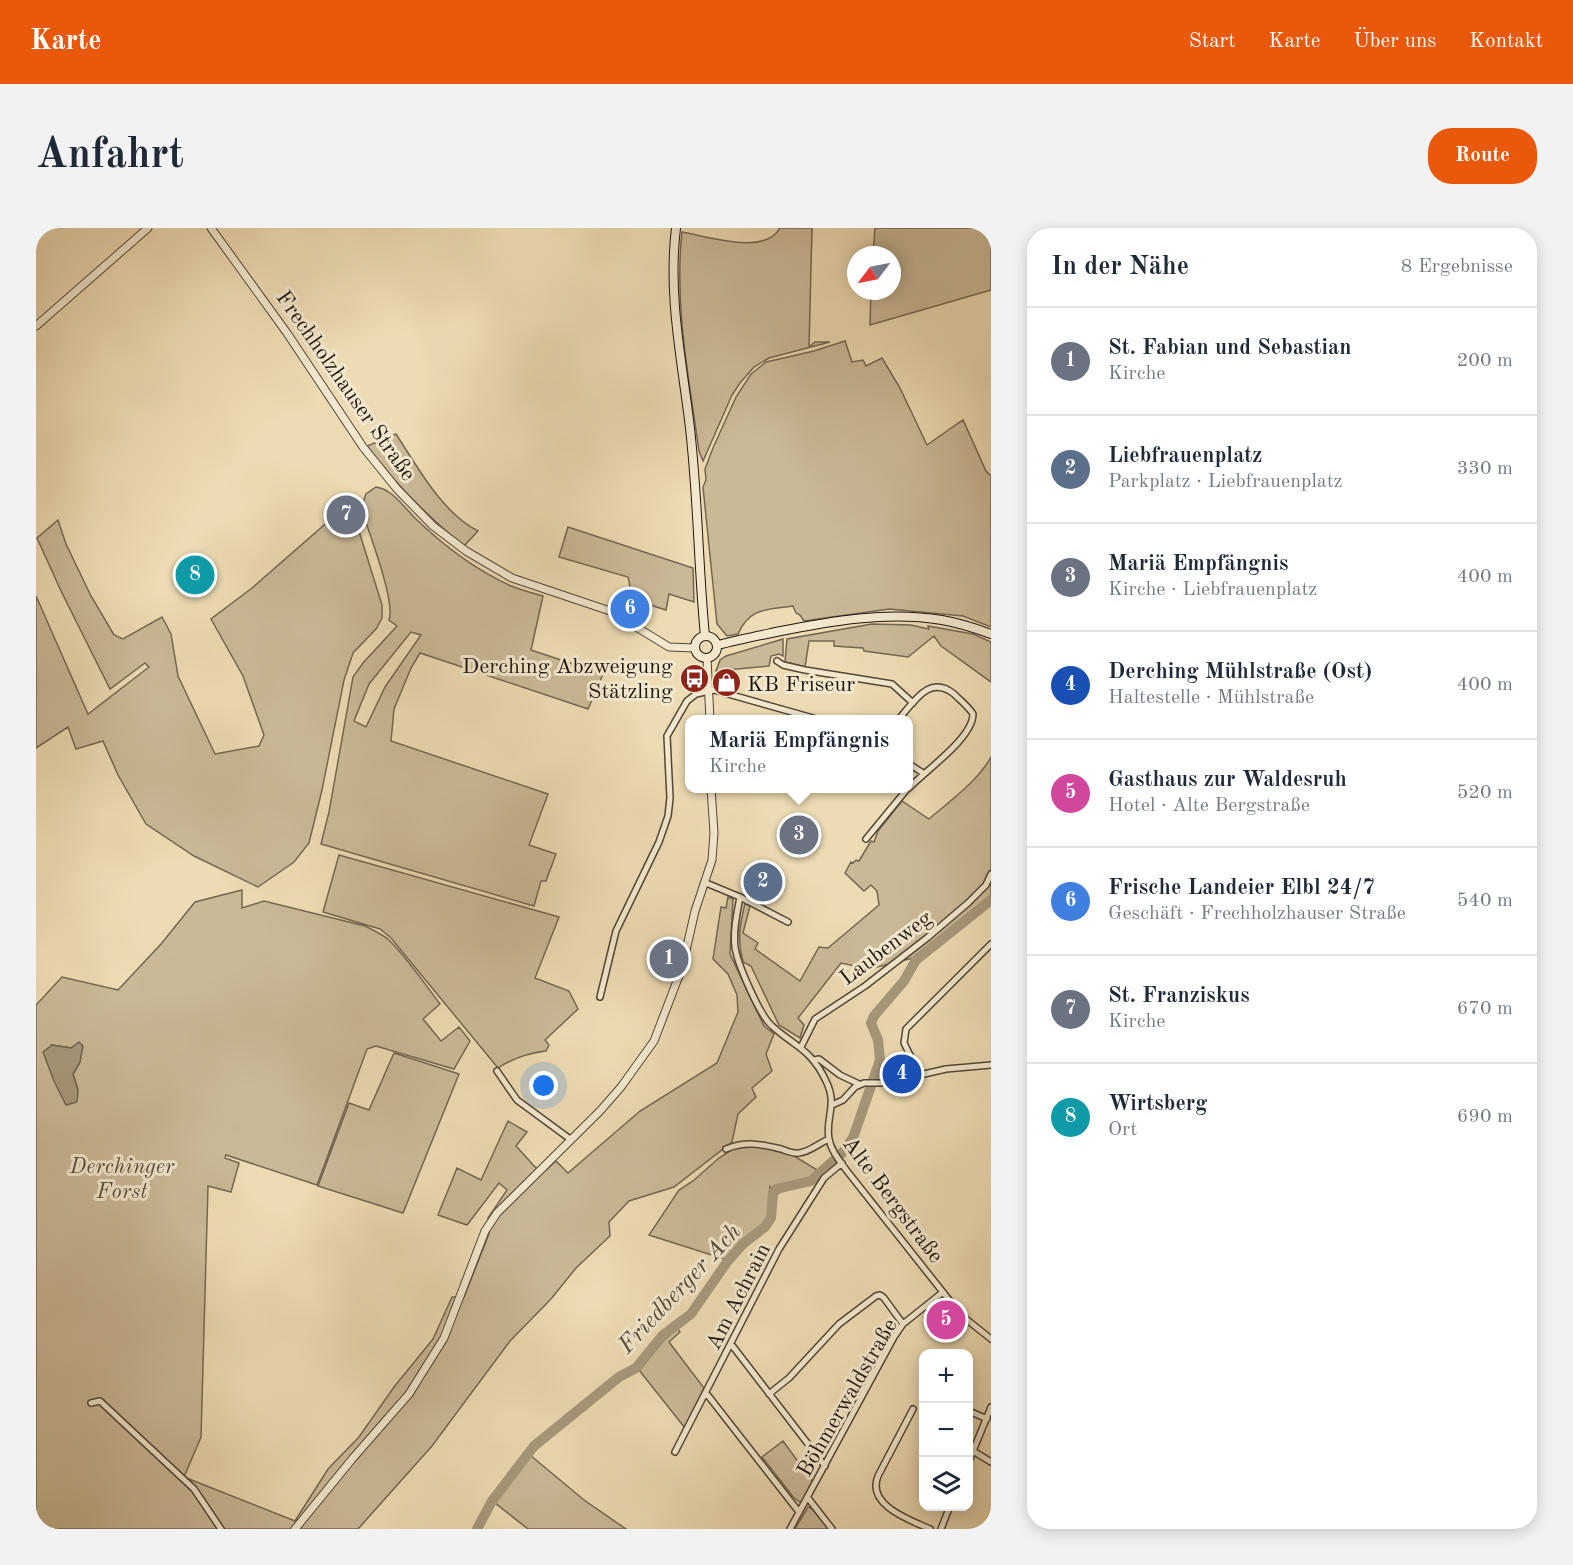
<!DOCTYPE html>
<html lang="de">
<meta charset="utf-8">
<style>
:root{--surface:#fff;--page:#f2f2f3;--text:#1f2937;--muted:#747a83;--line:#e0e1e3;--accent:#ea580c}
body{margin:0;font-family:"Old Standard TT",serif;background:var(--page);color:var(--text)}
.controls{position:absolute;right:18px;bottom:18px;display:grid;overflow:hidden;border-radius:12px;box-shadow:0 3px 15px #0003}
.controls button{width:54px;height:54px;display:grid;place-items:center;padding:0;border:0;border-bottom:2px solid var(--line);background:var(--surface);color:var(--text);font:30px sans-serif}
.compass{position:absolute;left:811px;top:18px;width:54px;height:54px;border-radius:50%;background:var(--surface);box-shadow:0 3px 15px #0003;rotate:238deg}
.you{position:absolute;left:508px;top:858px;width:21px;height:21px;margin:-15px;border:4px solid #fff;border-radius:50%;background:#1a73e8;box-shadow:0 0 0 9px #1a73e833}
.badge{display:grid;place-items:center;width:39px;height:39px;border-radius:50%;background:var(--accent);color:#fff;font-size:20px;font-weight:700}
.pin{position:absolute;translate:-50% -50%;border:3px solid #fff;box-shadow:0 2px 6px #0006}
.popup{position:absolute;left:649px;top:487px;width:228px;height:78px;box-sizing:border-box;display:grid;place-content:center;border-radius:12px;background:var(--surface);filter:drop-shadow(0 2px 4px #0005);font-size:20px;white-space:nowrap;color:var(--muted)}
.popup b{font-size:22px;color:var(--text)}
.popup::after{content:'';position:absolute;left:50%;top:100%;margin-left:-12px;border:12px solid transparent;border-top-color:var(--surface)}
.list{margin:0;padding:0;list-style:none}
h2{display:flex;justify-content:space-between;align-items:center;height:78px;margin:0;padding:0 24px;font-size:26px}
h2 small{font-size:20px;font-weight:400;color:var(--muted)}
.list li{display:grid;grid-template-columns:39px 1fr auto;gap:18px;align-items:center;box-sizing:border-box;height:108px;padding:0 24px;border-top:2px solid var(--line)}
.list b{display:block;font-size:22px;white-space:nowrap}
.list p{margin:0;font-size:20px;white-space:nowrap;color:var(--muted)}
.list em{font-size:20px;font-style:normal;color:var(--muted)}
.icon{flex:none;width:33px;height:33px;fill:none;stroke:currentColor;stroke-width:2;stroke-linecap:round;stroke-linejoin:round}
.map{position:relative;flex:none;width:955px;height:1301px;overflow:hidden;border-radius:24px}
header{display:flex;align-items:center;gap:36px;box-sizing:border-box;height:84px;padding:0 30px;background:var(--accent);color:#fff}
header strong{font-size:28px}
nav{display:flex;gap:33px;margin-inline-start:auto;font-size:21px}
.intro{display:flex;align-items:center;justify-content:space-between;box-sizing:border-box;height:144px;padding:0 36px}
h1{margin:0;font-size:42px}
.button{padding:15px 27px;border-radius:24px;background:var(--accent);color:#fff;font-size:21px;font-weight:700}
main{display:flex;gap:36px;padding:0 36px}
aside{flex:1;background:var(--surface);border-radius:24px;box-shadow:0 3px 15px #0003}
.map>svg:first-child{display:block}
.green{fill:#cab997;stroke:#746752;stroke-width:1.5;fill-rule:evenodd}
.water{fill:#a7987b;stroke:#70644f;stroke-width:1.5}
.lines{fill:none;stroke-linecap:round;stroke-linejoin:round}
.river{stroke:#a7987b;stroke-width:10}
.minor-casing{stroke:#524637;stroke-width:8}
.tertiary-casing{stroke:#524637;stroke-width:9}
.secondary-casing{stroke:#1e150e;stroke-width:10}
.minor{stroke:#f3e8ce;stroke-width:5}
.tertiary{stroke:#f3e8ce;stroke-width:7}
.secondary{stroke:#f3e8ce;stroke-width:8}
.labels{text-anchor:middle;stroke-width:6;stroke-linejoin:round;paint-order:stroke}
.street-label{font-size:22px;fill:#1e150e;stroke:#f3e8ce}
.poi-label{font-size:22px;fill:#1e150e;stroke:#f3e8ce;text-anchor:end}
.park-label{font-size:22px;font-style:italic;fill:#5a4e3e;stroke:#f3e8ce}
.water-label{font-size:24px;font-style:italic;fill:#55493a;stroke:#f3e8ce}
</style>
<header>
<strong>Karte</strong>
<nav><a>Start</a><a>Karte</a><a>Über uns</a><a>Kontakt</a></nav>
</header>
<div class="intro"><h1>Anfahrt</h1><a class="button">Route</a></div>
<main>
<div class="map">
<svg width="955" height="1301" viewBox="0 0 955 1301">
<rect width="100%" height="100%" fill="#eddbb3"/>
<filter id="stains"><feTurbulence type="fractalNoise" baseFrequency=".00333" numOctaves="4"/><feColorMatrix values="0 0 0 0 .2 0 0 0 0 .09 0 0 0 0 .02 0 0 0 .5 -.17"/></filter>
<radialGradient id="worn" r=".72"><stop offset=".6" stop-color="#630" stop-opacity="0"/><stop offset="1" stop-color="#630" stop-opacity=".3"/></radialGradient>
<path class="green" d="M 744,0 L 776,0 L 773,119 L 779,114 L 794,114 L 733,130 L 718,139 L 704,155 L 696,167 L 667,233 L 663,223 C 653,151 638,77 646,4 C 671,8 729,28 744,0 Z
M 839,0 L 955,0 L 955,62 L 834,97 L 835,63 L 856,63 L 856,27 L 837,27 Z
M 809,113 L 816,134 L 827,132 L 830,138 L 846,130 L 864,160 L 891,217 L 927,192 L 950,243 L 955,248 L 955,399 L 927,388 L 853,381 L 768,393 L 764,387 L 760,385 L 757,378 C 731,382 714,379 702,406 L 691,408 L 681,396 L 667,259 L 670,252 L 669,241 L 677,220 L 700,169 L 715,146 L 730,134 L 778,123 Z
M 360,206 C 381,238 406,285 442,303 L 428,318 C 391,288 359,256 331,218 Z
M 340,259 C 356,261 368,279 380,291 C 407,317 440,342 475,358 C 485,362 496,365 507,368 L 495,422 L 567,446 L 552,481 L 384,425 L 375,440 L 358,481 L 355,513 L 512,566 L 493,617 L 520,626 L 510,653 L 505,653 L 498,678 L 285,616 L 293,584 L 317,449 L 327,435 L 361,398 L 353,392 C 360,374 332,302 325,280 L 330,266 ZM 375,404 L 385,407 L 349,459 L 330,499 L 318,493 L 333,456 Z
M 319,270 L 318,287 L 346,377 L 346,390 L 340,401 L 317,425 L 308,452 L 286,562 L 273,615 L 258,634 L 222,659 L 158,628 L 110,596 L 82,547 L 67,513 L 40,521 L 32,499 L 0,520 L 0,368 L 52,486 L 113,439 L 109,435 L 74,461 L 25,363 L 1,310 L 22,292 L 30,316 L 55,368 L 78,407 L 87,411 L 126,389 L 135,406 L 142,448 L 179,526 L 223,518 L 228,507 L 207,448 L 175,391 L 216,360 Z
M 532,299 L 657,340 L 658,374 L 633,366 L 630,382 L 601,373 L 597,379 L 592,378 L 595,363 L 592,349 L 523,329 Z
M 836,396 L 875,397 L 893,401 L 892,398 L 937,406 L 955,414 L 955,454 L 905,418 L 898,408 L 872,429 L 828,423 L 827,420 L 798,418 L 798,413 L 773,413 L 769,439 L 749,434 L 751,411 Z
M 747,411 L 747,428 L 743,426 L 735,428 L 733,438 L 680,443 L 684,432 L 690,428 Z
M 955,529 L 955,666 L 953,670 L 885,728 L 833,741 L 805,735 L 762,790 L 768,797 L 764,810 L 743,797 L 715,738 L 707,734 C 701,713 704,696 709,675 L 714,678 L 707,705 L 722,715 L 719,721 L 764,753 L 783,719 L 792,720 L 843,677 L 841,663 L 835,657 L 828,663 L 809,645 L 815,634 L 817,635 L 820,632 L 823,633 L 835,613 L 838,614 L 842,603 L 866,573 L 893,591 C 915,572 941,554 955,529 Z
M 303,627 L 523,689 L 499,750 L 533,763 L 542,781 L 509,812 L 513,817 L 510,823 C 493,825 477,830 462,840 L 355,710 L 344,701 L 287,684 Z
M 206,662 L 206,680 L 228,673 L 329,698 C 337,702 346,706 353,712 C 372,731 388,755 404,776 L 387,791 L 405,813 L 423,799 L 434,813 L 418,841 L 340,818 L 331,821 L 281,957 L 190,927 L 189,930 L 203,935 L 195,964 L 172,958 L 165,1209 L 148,1249 L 259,1293 L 292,1241 L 323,1209 L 358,1159 L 397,1111 L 416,1069 L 428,1069 L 453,1006 L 452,990 L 471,962 L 463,955 L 431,997 L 402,987 L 421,940 L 445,952 L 472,893 L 491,904 L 480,918 L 500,940 L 510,942 L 520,933 L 532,945 L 604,883 L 681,835 L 702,784 L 701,767 L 692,746 L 677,731 L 685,679 L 690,680 L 692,669 L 697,671 L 694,726 L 728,798 L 738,806 L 730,826 L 736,843 L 716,860 L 720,869 L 702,886 L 696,914 L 638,959 L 593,973 L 573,994 L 574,1008 L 540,1040 L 515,1071 L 474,1113 L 396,1218 L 322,1301 L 264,1301 L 266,1297 L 260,1294 L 255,1301 L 187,1301 L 156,1262 L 182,1301 L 0,1301 L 0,777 L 26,749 L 82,762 L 125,716 L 159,674 ZM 16,817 L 35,820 L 44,834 L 37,846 L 42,862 Z
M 358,825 L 423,846 L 367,985 L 282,958 L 313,875 L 333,882 Z
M 723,918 L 758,928 L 788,946 L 775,956 L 745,963 L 741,967 L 734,959 L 733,990 L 726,1000 L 709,1013 L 691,1032 L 613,1007 L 643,962 L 657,953 L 683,930 L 700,919 Z
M 641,1100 L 644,1104 L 633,1114 L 668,1160 L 649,1200 L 603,1142 L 617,1123 Z
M 747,1213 L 777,1254 L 767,1273 L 764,1274 L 758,1270 L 726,1229 Z
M 494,1227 L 548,1272 L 590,1301 L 492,1301 L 459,1275 Z
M 772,1279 L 775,1280 L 794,1301 L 759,1301 Z"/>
<path class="water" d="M 43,814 L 47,818 L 44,834 L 37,846 L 42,862 L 41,874 L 30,877 L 18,853 L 7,824 L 16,817 L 35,820 Z"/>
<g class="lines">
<path class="river" d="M 441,1301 L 456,1273 L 498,1218 L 583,1149 L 600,1140 L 627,1107 L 655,1086 L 691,1034 L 708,1015 L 729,999 L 735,990 L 737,965 L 740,961 L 775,953 L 806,925 L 817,910 L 844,832 L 842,812 L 835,795 L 838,788 L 868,753 L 880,732 L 955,672"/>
<defs>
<path id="minor" d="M 741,433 L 747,437 L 769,442 L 856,456 L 877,475
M 862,492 C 878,474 893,446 918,466 C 925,473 932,478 937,486 C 937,510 890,542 873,560
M 873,536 L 887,545
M 830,611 L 872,560
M 670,655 L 704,669 L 752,694
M 704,669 C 701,685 697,703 699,719 C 701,735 724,788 736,798 C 759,819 775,821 790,853 C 802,877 789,889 793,911 C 795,923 804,933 811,943 L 925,1087 L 955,1111
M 711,673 L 734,638
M 564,769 L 580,703 L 623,614 L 632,588 L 634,570 L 631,508 L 651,473 L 660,466 L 678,462 L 784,492
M 765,819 L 779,791 L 829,758 L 891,710 L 932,675 L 950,657 L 955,646
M 778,832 L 783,831 L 804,847 L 823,856
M 461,843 L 481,872 L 534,911
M 884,847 L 868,815 L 870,801 L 955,716
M 796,877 L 807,872 L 819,859 L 828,855 L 849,855 L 910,841 L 955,837
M 690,921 C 709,913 725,916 745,921 C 751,923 757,926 763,925 C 774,924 783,915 793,911
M 695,1116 L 789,1238
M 670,1165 L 763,1284
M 733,1166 L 753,1150 L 803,1096 L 840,1068 L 844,1067 L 848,1070 L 867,1096
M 55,1175 L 64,1173 L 158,1261 L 185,1301
M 877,1181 L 842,1248 C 830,1277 874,1292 894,1301
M 933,1183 L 951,1191
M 937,1223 L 955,1234
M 639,1224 L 743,1021 L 788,950 L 806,935
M 933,1233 L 955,1179
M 772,1270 L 796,1301
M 754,1301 L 858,1109 L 867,1096 L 907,1064
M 905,1301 L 914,1278"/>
<path id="tertiary" d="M 175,0 L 251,105 L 327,219 L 361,261 L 397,298 L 430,323 L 476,350 L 574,383 L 633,419 L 659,420
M 0,98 L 112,0
M 671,430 L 674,492
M 259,1301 L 317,1230 L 373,1166 L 408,1110 L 449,1003 L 461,985 L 564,883 L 585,859 L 618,813 L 646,740 L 659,683 L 676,632 L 678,605 L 675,560"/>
<path id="secondary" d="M 640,0 C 632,65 645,128 653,192 C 662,264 662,336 669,408
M659 419a11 11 0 1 1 22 0a11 11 0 1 1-22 0Z
M 682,417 C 701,412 721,408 740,404 C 795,393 851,383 906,392 C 923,395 939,400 955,406"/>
</defs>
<use href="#minor" class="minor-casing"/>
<use href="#tertiary" class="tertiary-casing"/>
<use href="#secondary" class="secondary-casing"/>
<use href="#minor" class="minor"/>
<use href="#tertiary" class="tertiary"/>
<use href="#secondary" class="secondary"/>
</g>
<defs>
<symbol id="bus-disc" viewBox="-11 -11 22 22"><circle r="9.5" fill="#8f2418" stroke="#f3e8ce"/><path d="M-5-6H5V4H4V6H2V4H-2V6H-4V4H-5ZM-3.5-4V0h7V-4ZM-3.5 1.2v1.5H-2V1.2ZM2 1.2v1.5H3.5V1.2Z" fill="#fff"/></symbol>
<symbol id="shop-disc" viewBox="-11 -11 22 22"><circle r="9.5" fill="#8f2418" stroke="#f3e8ce"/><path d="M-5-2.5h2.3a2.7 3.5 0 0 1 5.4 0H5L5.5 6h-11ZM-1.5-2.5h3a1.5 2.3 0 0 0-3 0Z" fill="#fff"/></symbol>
</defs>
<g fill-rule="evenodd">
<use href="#bus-disc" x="642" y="434" width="33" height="33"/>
<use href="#shop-disc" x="674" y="438" width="33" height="33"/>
</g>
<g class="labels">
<g class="street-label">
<text transform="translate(311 157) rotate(55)" y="8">Frechholzhauser Straße</text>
<text transform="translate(849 719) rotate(-37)" y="8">Laubenweg</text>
<text transform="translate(858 971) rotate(53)" y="8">Alte Bergstraße</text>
<text transform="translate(701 1068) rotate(-63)" y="8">Am Achrain</text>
<text transform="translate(810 1169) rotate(-60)" y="8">Böhmerwaldstraße</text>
</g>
<g class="poi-label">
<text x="637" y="445">Derching Abzweigung<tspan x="637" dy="25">Stätzling</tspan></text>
<text x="711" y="463" text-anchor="start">KB Friseur</text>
</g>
<g class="park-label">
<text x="86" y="945">Derchinger<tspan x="86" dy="25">Forst</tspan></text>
</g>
<g class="water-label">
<text transform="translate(643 1060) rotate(-47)" y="8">Friedberger Ach</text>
</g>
</g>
<rect width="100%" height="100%" filter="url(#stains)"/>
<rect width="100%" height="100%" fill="url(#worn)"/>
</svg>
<div class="controls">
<button>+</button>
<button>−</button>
<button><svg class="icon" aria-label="layers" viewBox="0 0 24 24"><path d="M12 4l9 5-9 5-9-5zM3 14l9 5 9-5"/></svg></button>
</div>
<svg class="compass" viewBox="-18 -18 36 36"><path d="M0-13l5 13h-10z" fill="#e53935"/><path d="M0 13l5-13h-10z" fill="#747a83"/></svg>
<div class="you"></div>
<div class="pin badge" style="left:633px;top:731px;background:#6b7280">1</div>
<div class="pin badge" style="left:727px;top:654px;background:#5c6f8a">2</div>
<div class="pin badge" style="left:763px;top:607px;background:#6b7280">3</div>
<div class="popup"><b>Mariä Empfängnis</b>Kirche</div>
<div class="pin badge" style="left:866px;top:846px;background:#1a4fb4">4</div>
<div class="pin badge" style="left:910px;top:1092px;background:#d1479c">5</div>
<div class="pin badge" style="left:594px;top:381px;background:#3f7fe0">6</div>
<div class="pin badge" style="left:310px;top:287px;background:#6b7280">7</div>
<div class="pin badge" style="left:159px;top:347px;background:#0f9aa8">8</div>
</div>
<aside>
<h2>In der Nähe<small>8 Ergebnisse</small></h2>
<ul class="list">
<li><span class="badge" style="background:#6b7280">1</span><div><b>St. Fabian und Sebastian</b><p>Kirche</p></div><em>200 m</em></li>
<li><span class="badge" style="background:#5c6f8a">2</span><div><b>Liebfrauenplatz</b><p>Parkplatz · Liebfrauenplatz</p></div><em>330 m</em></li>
<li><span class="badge" style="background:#6b7280">3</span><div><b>Mariä Empfängnis</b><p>Kirche · Liebfrauenplatz</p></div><em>400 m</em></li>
<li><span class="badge" style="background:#1a4fb4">4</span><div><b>Derching Mühlstraße (Ost)</b><p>Haltestelle · Mühlstraße</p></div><em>400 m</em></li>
<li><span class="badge" style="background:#d1479c">5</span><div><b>Gasthaus zur Waldesruh</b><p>Hotel · Alte Bergstraße</p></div><em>520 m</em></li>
<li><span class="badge" style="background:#3f7fe0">6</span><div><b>Frische Landeier Elbl 24/7</b><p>Geschäft · Frechholzhauser Straße</p></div><em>540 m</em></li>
<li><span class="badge" style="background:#6b7280">7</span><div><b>St. Franziskus</b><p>Kirche</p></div><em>670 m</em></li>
<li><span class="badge" style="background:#0f9aa8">8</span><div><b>Wirtsberg</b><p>Ort</p></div><em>690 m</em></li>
</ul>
</aside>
</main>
